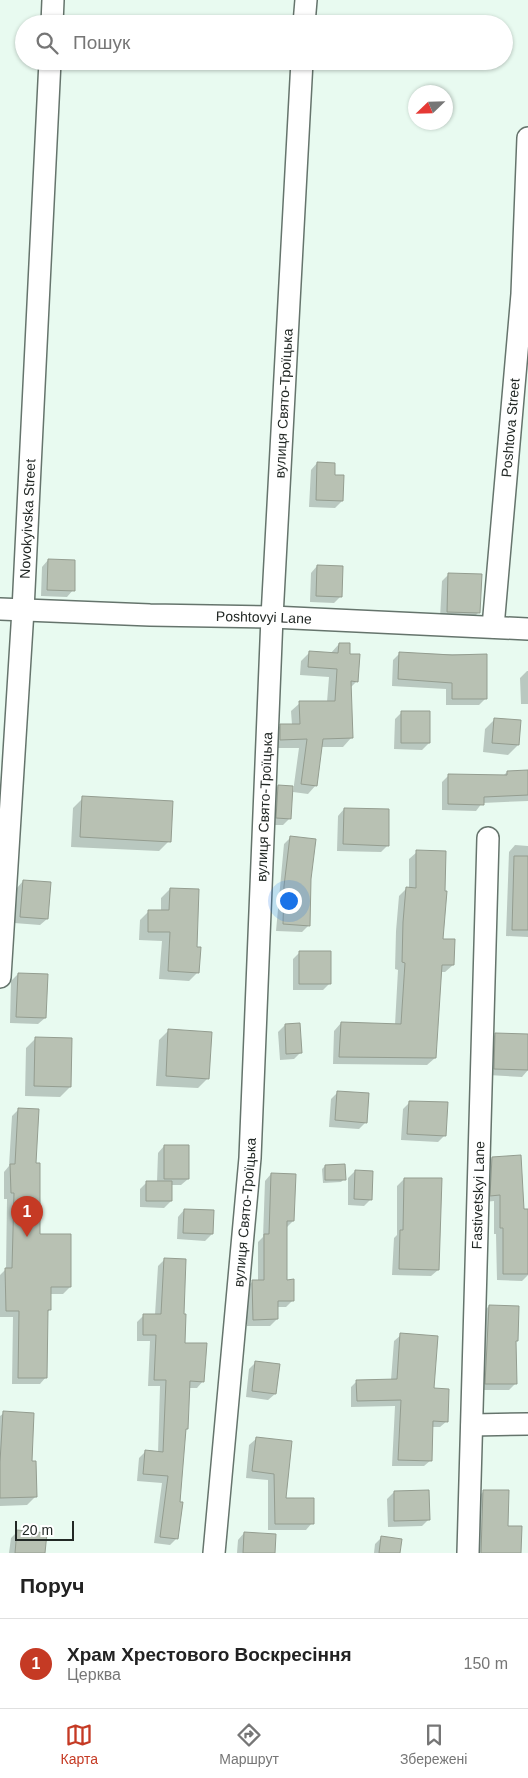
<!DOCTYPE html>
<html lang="uk">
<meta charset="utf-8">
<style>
:root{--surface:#fff;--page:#f6f6f6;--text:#222;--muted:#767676;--line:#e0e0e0;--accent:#c53a24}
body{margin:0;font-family:Helvetica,sans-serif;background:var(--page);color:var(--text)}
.compass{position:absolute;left:408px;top:85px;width:45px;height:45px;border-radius:50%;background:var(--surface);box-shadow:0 1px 4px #0004;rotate:247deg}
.scale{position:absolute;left:15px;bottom:12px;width:59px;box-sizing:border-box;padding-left:5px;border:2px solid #222825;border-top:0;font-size:14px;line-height:18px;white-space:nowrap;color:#222825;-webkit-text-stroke:4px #fff;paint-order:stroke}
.you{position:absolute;left:288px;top:900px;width:18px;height:18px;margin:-12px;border:4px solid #fff;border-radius:50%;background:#1a73e8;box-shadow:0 0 0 8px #1a73e833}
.badge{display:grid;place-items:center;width:32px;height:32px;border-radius:50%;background:var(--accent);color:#fff;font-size:16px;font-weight:700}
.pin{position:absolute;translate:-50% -41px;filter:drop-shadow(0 1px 2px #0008)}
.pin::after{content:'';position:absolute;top:26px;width:18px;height:15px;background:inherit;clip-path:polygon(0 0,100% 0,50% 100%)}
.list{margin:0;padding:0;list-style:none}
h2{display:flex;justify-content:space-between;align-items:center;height:65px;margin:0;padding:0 20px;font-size:21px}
h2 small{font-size:16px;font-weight:400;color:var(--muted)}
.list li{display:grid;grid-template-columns:32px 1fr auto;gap:15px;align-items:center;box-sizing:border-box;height:90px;padding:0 20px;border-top:1px solid var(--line)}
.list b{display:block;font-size:19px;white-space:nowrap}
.list p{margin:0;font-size:16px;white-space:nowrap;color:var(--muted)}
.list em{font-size:16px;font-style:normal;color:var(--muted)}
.icon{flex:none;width:28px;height:28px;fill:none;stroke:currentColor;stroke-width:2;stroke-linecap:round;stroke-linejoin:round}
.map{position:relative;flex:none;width:528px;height:1553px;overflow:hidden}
.search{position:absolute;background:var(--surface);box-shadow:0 1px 4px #0004;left:15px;right:15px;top:15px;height:55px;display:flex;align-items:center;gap:12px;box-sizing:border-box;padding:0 18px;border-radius:28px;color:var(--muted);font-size:19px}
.sheet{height:155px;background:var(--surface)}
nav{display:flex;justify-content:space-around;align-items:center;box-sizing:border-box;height:70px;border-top:1px solid var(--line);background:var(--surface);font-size:14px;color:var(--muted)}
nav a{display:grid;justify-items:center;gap:2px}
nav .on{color:var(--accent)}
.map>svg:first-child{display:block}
.shadow{fill:#0003}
.building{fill:#b8c1b3;stroke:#949d90}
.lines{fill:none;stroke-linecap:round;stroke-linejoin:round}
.minor-casing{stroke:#65746c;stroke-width:24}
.minor{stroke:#fff;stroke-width:21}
.labels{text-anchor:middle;stroke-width:4.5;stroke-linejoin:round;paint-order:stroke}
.street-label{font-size:14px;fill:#222825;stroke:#fff}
</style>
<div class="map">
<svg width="528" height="1553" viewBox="0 0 528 1553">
<rect width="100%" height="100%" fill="#e8faf0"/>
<path class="shadow" d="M 317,463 L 342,501 L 335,508 L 309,507 L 311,470 Z
M 48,560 L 73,590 L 67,597 L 41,596 L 42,567 Z
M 317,566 L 341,596 L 334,603 L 310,602 L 311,573 Z
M 449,574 L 479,612 L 472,619 L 440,618 L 442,581 Z
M 339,644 L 349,655 L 357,681 L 350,688 L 351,738 L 343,747 L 321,747 L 316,785 L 308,794 L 293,792 L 299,748 L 271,748 L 272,734 L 281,725 L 292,725 L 291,711 L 300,703 L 327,702 L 329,677 L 300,675 L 301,661 L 310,652 L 330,654 Z
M 400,653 L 486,655 L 486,698 L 479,705 L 446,705 L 446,689 L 392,686 L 393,660 Z
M 527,671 L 528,671 L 528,704 L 521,704 L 520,678 Z
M 402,712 L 429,743 L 422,750 L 394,749 L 395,719 Z
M 495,719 L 518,745 L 508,755 L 483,752 L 485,729 Z
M 507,772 L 528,772 L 528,801 L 482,803 L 476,811 L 442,810 L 442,782 L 449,775 L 503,776 Z
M 278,786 L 290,818 L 283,825 L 270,825 L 271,793 Z
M 83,798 L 169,841 L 159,851 L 71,847 L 73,808 Z
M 344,809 L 388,845 L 381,852 L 337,851 L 338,816 Z
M 291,837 L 310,879 L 309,925 L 302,932 L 276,931 L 284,844 Z
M 515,845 L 528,846 L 528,937 L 506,936 L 509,852 Z
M 417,852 L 441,940 L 453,965 L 445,972 L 441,972 L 435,1058 L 427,1065 L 333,1064 L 334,1031 L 341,1023 L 395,1025 L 398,970 L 395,969 L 396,931 L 399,896 L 407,888 L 409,889 L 409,859 Z
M 23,881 L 47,919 L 40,925 L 14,923 L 17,888 Z
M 170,889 L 196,948 L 198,972 L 189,981 L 159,979 L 162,941 L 139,940 L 140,920 L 149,911 L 161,911 L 161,898 Z
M 300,952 L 330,983 L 323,990 L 293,990 L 293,959 Z
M 18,974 L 45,1018 L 38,1024 L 10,1023 L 11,981 Z
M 285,1025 L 301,1052 L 294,1059 L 280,1060 L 278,1032 Z
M 169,1030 L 208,1078 L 198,1088 L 156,1086 L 159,1040 Z
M 496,1034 L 528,1036 L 528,1070 L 522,1077 L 488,1075 L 489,1041 Z
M 36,1038 L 70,1087 L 60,1097 L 25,1096 L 26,1048 Z
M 338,1092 L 366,1122 L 359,1129 L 329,1127 L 331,1099 Z
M 410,1102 L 445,1135 L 438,1142 L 401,1140 L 403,1109 Z
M 19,1109 L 35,1164 L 39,1235 L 70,1287 L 63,1294 L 50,1294 L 50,1309 L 47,1313 L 46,1377 L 40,1384 L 12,1384 L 13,1317 L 0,1317 L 0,1275 L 6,1269 L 7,1199 L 4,1199 L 4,1172 L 9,1166 L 12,1116 Z
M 164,1146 L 188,1179 L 181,1185 L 171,1185 L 171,1201 L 164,1208 L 140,1207 L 140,1189 L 147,1182 L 157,1182 L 158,1153 Z
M 492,1158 L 522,1210 L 528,1210 L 528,1275 L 522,1281 L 497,1280 L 496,1234 L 494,1234 L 494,1201 L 484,1202 L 485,1165 Z
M 325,1166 L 344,1179 L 341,1182 L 323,1183 L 322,1169 Z
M 355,1171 L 371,1199 L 364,1206 L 348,1205 L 348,1178 Z
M 271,1174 L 293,1221 L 286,1228 L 286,1281 L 293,1300 L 286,1307 L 277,1307 L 277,1319 L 270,1326 L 247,1326 L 246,1288 L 253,1281 L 258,1281 L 258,1242 L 263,1237 L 265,1181 Z
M 404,1179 L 438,1270 L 431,1276 L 392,1275 L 394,1238 L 397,1235 L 397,1186 Z
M 184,1210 L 212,1234 L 205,1241 L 177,1239 L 178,1217 Z
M 164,1260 L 183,1316 L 184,1344 L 206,1344 L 203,1381 L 197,1388 L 188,1388 L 187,1429 L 184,1431 L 177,1538 L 170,1545 L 154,1543 L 162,1483 L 137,1481 L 139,1458 L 145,1452 L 158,1453 L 160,1386 L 148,1386 L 150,1341 L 137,1341 L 137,1322 L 144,1315 L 155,1315 L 158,1266 Z
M 489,1306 L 516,1341 L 515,1342 L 516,1383 L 509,1390 L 479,1390 L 482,1313 Z
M 401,1335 L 433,1389 L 447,1421 L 440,1427 L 431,1427 L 431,1460 L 424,1466 L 392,1466 L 395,1406 L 351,1407 L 351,1387 L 357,1381 L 391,1380 L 394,1341 Z
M 256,1362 L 275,1394 L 268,1400 L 246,1397 L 249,1369 Z
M 4,1413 L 31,1462 L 36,1496 L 27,1505 L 0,1506 L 0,1416 Z
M 256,1439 L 291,1442 L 285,1499 L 312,1523 L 306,1530 L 268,1530 L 268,1480 L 246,1478 L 249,1445 Z
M 484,1491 L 507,1527 L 520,1553 L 475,1553 L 477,1498 Z
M 394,1492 L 428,1520 L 422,1526 L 388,1527 L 387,1499 Z
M 18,1531 L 43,1553 L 9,1553 L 11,1538 Z
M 244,1533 L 274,1553 L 237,1553 L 238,1540 Z
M 382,1537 L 399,1553 L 374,1553 L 375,1544 Z"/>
<path class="building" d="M 317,462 L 335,463 L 335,475 L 344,475 L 343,501 L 316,500 Z
M 48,559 L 75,560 L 75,591 L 47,590 Z
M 317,565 L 343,566 L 342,597 L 316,596 Z
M 448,573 L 482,574 L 480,613 L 447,612 Z
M 339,643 L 350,643 L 350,654 L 360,654 L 358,682 L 351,681 L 353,738 L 323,739 L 317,786 L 301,784 L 307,739 L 280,740 L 280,724 L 300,724 L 299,701 L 335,701 L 337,669 L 308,667 L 309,651 L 338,653 Z
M 399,652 L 452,655 L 487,654 L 487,699 L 452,699 L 452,683 L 398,679 Z
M 401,711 L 430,711 L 430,743 L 401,743 Z
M 494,718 L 521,720 L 519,745 L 492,743 Z
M 528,770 L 528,795 L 484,797 L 484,805 L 448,804 L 448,774 L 507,775 L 507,771 Z
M 278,785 L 293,786 L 291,819 L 276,818 Z
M 82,796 L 173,801 L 171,842 L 80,837 Z
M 344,808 L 389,809 L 389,846 L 343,844 Z
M 290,836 L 316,839 L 311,879 L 310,926 L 283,924 L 284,886 Z
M 416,850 L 446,851 L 445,891 L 447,891 L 443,939 L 455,939 L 454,965 L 442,965 L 436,1058 L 339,1057 L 341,1022 L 401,1024 L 405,963 L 402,962 L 403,922 L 406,887 L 416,888 Z
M 514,856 L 528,856 L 528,930 L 512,930 Z
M 23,880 L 51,882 L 48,919 L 20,917 Z
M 170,888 L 199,889 L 197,947 L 201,947 L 199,973 L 168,971 L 170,932 L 148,932 L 148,910 L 169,910 Z
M 299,951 L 331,951 L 331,984 L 299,984 Z
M 18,973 L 48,974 L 46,1018 L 16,1017 Z
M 300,1023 L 302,1053 L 286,1054 L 285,1024 Z
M 168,1029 L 212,1032 L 209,1079 L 166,1076 Z
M 495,1033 L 528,1034 L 528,1070 L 494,1069 Z
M 35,1037 L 72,1038 L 71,1087 L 34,1086 Z
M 337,1091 L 369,1093 L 367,1123 L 335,1120 Z
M 409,1101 L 448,1102 L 446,1136 L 407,1134 Z
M 18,1108 L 39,1109 L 36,1163 L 40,1163 L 40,1234 L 71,1234 L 71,1287 L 51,1287 L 51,1310 L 48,1310 L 47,1378 L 18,1378 L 19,1311 L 6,1311 L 5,1268 L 12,1268 L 14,1193 L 11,1193 L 10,1164 L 15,1164 Z
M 164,1145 L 189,1145 L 189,1179 L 164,1179 Z
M 521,1155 L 524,1209 L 528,1209 L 528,1274 L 503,1274 L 503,1228 L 500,1228 L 500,1195 L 490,1196 L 492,1157 Z
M 345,1164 L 346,1180 L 325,1180 L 325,1165 Z
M 355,1170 L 373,1171 L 372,1200 L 354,1199 Z
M 271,1173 L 296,1174 L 294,1221 L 287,1221 L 287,1280 L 294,1279 L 294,1301 L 278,1301 L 278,1319 L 253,1320 L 252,1280 L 264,1280 L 264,1234 L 269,1234 Z
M 404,1178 L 442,1178 L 439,1270 L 399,1269 L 400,1230 L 403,1230 Z
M 146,1181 L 172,1181 L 172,1201 L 146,1201 Z
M 184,1209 L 214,1210 L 213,1234 L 183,1233 Z
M 164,1258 L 186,1259 L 184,1314 L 186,1314 L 185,1343 L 207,1343 L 204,1382 L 190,1381 L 188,1429 L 186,1429 L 180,1502 L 183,1502 L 178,1539 L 160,1537 L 168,1476 L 143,1474 L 145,1450 L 163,1452 L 166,1380 L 154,1380 L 156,1335 L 143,1335 L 143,1314 L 161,1314 Z
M 489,1305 L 519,1306 L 518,1341 L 516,1341 L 517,1384 L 485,1384 Z
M 400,1333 L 438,1336 L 434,1388 L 449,1389 L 448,1422 L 433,1421 L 432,1461 L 398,1460 L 401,1400 L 357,1401 L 356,1380 L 397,1379 Z
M 255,1361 L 280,1364 L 276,1394 L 252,1391 Z
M 3,1411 L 34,1413 L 32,1461 L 36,1461 L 37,1497 L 0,1498 L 0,1462 Z
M 256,1437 L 292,1441 L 286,1498 L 314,1498 L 314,1524 L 275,1524 L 274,1474 L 252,1471 Z
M 429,1490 L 430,1520 L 394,1521 L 394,1491 Z
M 483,1490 L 509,1490 L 508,1526 L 522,1526 L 521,1553 L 481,1553 Z
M 17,1530 L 47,1533 L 45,1553 L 15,1553 Z
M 244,1532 L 276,1534 L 275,1553 L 243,1553 Z
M 381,1536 L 402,1539 L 400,1553 L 379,1553 Z"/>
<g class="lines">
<defs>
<g id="minor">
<path d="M 52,24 L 53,0"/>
<path d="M 304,24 L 306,0"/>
<path id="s1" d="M 0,609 L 150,615 L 272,617 L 528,629"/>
<path id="s2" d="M 493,627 L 522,294 L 528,138"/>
<path id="s3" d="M 0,977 L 23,610 L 50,61"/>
<path d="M 472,1425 L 528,1424"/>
<path id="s4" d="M 214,1553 L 250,1158 L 272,617 L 302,61"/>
<path id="s5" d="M 468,1553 L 488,838"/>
</g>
</defs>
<use href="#minor" class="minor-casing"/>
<use href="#minor" class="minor"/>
</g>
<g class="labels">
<g class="street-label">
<text dy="5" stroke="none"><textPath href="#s4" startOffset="1152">вулиця Свято-Троїцька</textPath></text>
<text dy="5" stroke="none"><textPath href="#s2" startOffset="200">Poshtova Street</textPath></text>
<text dy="5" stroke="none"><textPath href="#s3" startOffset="459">Novokyivska Street</textPath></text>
<text dy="5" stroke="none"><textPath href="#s1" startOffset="264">Poshtovyi Lane</textPath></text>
<text dy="5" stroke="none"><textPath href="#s4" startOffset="748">вулиця Свято-Троїцька</textPath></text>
<text dy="5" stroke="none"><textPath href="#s5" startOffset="358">Fastivetskyi Lane</textPath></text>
<text dy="5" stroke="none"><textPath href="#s4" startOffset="342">вулиця Свято-Троїцька</textPath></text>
</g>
</g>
</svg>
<svg class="compass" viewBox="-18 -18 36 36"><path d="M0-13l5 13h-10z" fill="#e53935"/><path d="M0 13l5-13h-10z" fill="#767676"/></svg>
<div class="scale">20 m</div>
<div class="you"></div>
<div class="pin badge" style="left:27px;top:1237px">1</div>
<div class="search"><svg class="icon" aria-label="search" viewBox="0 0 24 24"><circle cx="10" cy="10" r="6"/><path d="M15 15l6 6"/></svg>Пошук</div>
</div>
<section class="sheet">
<h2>Поруч<small></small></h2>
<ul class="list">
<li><span class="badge">1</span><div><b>Храм Хрестового Воскресіння</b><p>Церква</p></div><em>150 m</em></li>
</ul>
</section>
<nav>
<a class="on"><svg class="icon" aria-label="map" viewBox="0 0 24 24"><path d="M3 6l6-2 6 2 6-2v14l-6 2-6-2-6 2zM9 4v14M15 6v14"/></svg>Карта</a>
<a><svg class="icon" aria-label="directions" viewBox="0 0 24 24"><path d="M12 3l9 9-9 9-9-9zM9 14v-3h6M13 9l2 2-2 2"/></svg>Маршрут</a>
<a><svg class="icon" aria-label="saved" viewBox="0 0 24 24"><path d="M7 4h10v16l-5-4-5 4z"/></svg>Збережені</a>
</nav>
